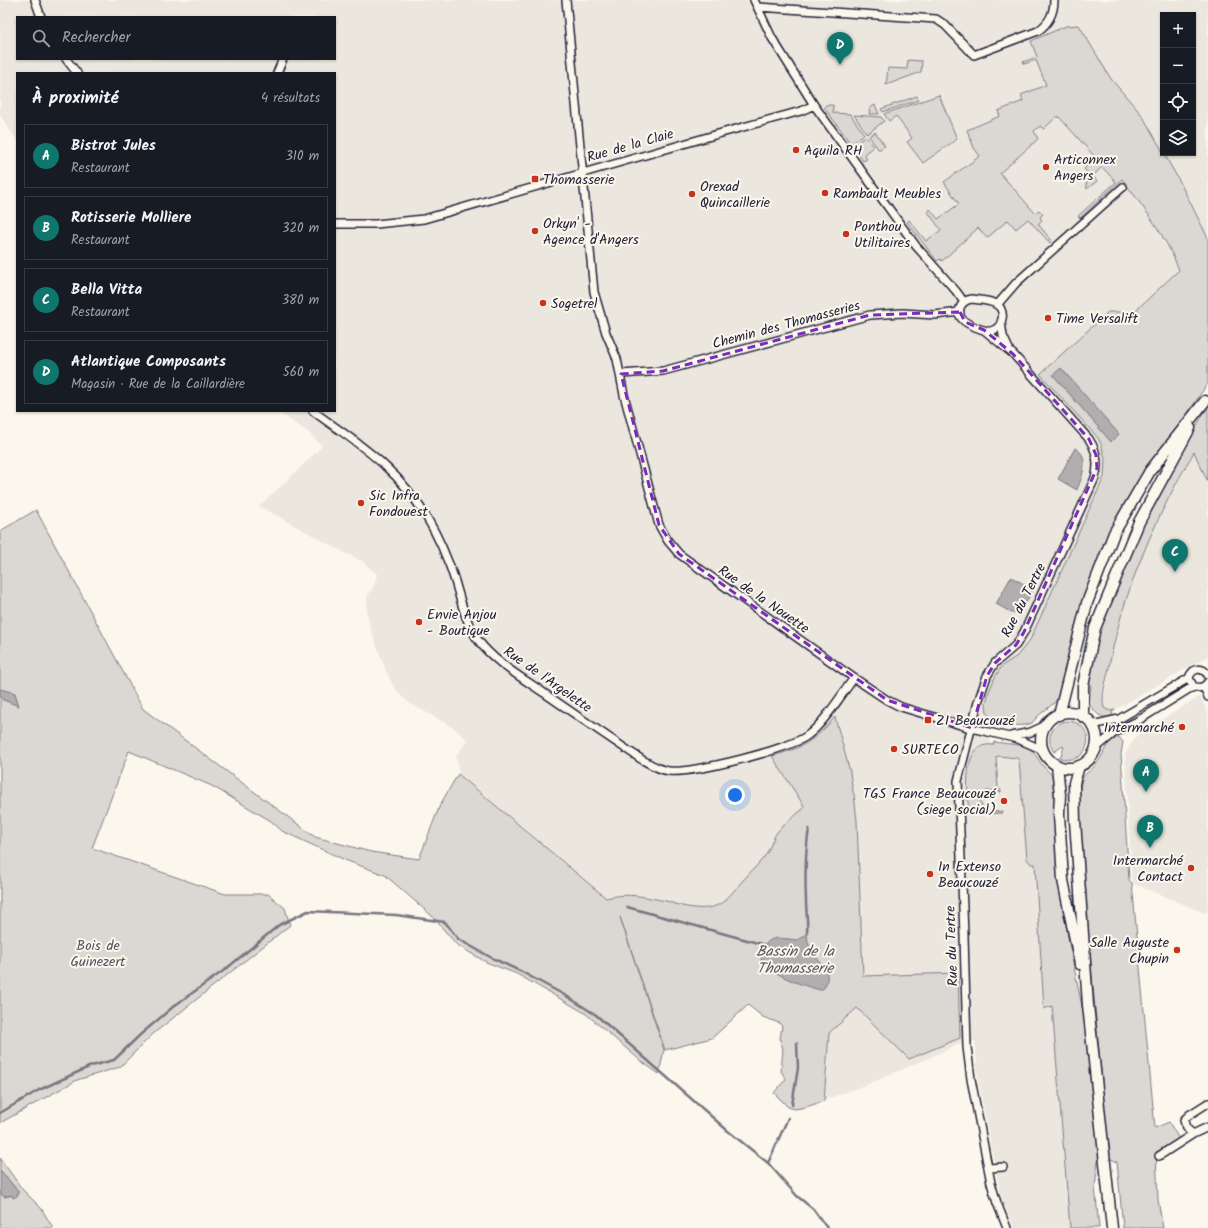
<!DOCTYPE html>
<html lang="fr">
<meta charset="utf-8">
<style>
:root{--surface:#171b24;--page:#242831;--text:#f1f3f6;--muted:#9ea1a6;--line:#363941;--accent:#0f766e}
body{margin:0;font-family:Kalam,sans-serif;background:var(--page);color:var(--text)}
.controls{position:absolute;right:12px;top:12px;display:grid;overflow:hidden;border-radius:0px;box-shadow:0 1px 3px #0004}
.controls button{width:36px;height:36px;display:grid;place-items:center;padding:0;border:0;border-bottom:1px solid var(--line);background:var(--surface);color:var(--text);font:20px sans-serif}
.you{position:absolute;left:735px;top:795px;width:14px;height:14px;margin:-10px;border:3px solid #fff;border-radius:50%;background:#1a73e8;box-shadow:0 0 0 6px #1a73e833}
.badge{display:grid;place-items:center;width:26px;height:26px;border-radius:50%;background:var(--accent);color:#fff;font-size:13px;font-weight:700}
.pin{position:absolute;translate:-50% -33px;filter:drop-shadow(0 1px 2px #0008)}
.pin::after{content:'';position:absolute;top:21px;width:14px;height:12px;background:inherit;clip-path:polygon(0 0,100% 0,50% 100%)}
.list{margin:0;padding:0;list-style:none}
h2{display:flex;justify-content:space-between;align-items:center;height:52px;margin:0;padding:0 16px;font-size:17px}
h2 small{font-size:13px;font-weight:400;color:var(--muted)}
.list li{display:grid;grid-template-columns:26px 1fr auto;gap:12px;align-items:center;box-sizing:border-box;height:64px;margin:0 8px 8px;padding:0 8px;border:1px solid var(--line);border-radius:0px}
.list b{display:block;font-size:15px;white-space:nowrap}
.list p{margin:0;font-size:13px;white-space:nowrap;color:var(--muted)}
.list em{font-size:13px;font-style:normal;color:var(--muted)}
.icon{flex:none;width:22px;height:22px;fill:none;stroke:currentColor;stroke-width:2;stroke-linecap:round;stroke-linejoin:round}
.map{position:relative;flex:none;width:1208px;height:1228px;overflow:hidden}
.search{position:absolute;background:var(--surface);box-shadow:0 1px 3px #0004;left:16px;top:16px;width:320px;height:44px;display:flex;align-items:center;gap:10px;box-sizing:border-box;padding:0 14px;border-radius:0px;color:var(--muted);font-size:15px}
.panel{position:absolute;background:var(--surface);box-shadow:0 1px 3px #0004;left:16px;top:72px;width:320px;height:340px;border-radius:0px}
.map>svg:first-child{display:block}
.built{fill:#ebe7df;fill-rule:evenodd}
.green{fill:#dbd8d3;stroke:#7e7d87}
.water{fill:#b1aeb0;stroke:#787681}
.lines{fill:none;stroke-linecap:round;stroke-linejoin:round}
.stream{stroke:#787681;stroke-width:2.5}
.street-casing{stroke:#22223b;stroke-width:10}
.secondary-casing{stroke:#22223b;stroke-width:13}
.street{stroke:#fbf7ec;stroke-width:7}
.secondary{stroke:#fbf7ec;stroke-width:10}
.marked{fill:none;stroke:#7b2cbf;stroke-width:3;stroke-dasharray:8 5;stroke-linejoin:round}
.poi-dot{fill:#c8321e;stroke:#fbf7ec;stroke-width:1.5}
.labels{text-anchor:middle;stroke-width:4;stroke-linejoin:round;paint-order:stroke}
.street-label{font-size:14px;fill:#22223b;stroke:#fbf7ec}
.poi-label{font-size:14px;fill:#22223b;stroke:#fbf7ec;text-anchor:start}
.park-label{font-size:14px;fill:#505061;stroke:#fbf7ec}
.water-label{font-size:15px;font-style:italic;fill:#545364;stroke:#fbf7ec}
</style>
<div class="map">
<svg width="1208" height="1228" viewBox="0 0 1208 1228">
<rect width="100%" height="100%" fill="#fbf7ec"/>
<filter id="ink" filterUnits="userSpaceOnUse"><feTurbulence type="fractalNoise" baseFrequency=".025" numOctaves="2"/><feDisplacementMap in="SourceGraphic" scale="8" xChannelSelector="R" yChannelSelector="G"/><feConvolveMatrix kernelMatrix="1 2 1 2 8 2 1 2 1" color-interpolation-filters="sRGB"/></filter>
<g filter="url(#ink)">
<path class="built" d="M 0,0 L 1208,0 L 1208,332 L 1032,644 L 993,681 L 991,743 L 1021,753 L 1042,880 L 1070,1228 L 1014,1228 L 1001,1198 L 978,1080 L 975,1041 L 960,1044 L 876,1081 L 799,1109 L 788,1107 L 774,1093 L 786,1079 L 781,1071 L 783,1049 L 780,1039 L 782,1026 L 779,1023 L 763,1017 L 748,1005 L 712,1038 L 665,1050 L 617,907 L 459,774 L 456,756 L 468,740 L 454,728 L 411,704 L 401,696 L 392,684 L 386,671 L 370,627 L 367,613 L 367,597 L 374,586 L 377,574 L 362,561 L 347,554 L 259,506 L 292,476 L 322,446 L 309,433 L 277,411 L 335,411 L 335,73 L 17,73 L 17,141 L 0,115 ZM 1163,15 L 1193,15 L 1193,153 L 1163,153 ZM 17,17 L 335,17 L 335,59 L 17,59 Z
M 1195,451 L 1208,482 L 1208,656 L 1115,710 L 1107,710 L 1103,706 L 1111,656 L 1121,618 L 1133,580 L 1148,542 L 1164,507 Z
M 1200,696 L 1208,713 L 1208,911 L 1204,913 L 1132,883 L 1125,754 L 1137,735 Z"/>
<path class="green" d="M 1079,25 L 1111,79 L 1142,115 L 1180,182 L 1208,238 L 1208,383 L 1143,479 L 1105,550 L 1065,679 L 1062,679 L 1058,698 L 1054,703 L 1038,716 L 1032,723 L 1026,725 L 1003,726 L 991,719 L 987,712 L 986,704 L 988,694 L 995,677 L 1002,666 L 1017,656 L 1030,640 L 1104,477 L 1105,458 L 1101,444 L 1098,438 L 1040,374 L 1108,312 L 1134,312 L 1179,270 C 1166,236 1144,208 1122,179 L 1080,218 L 1078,216 L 1116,182 L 1102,167 L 1093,176 L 1097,181 L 1087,189 L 1086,184 L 1092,178 L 1084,169 L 1096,158 L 1059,117 L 1056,117 L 1044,129 L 1040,126 L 1034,131 L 1038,139 L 1000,173 L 1035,213 L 1039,210 L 1043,214 L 1040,217 L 1042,220 L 1038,224 L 1052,241 L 1050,243 L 1028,219 L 1016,229 L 1008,220 L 987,238 L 978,228 L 942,261 L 940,259 L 937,261 L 907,222 L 909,220 L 926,241 L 941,230 L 928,212 L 928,210 L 930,209 L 938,219 L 959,204 L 944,182 L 980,156 L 974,148 L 967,130 L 1000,116 L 998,111 L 1023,101 L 1021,95 L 1046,85 L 1036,60 L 1024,64 L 1023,62 L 1037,57 L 1031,41 L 1066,26 Z
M 908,60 L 922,61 L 921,72 L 886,85 L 888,68 L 907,69 Z
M 939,95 L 957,139 L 923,163 L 907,142 L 912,138 L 896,116 L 889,121 L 884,114 Z
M 917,96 L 918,100 L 883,112 L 881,109 Z
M 826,105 L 833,105 L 833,113 L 850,114 L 864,134 L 851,144 L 824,107 Z
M 875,105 L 879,114 L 869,114 L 870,108 Z
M 854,115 L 881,117 L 884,121 L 867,134 Z
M 875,132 L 885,146 L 880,149 L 878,149 L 869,136 Z
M 866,136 L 873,147 L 864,154 L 867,159 L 863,161 L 852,146 Z
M 1208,406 L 1208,482 L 1194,452 C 1154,520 1122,594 1108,672 C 1106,682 1101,697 1104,708 L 1110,711 L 1115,710 L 1112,712 L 1113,715 C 1101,721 1096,713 1089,704 L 1091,685 L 1086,683 L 1099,631 L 1137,532 L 1194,430 Z
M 36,510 L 143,709 L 315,837 L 371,852 L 419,859 L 440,805 L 458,774 L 606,898 C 629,892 644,897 666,901 C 673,903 680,906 687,907 C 723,913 725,899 747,876 C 754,868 761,862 767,853 C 771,846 773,837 778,831 C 785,823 795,816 803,809 L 804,806 L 772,756 C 803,748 814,741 835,717 L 850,772 L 853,792 L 854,794 L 857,821 L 863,976 L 958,973 L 960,1038 L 909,1059 L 857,1008 L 829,1033 L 824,1101 L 806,1107 L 795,1109 L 788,1107 L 774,1093 L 786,1079 L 781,1071 L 783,1049 L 780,1039 L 782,1026 L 779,1023 L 763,1017 L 748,1005 L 712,1038 L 665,1050 L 620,917 L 664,1050 L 659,1074 L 641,1061 L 585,1013 L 517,974 L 486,962 L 457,945 L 432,916 L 385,875 L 345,860 L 282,831 L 271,821 L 212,786 L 129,751 L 92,848 L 225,894 L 268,894 L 285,908 L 290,925 L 153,1034 L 120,1067 L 77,1080 L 0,1123 L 0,531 Z
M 1066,721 C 1099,721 1092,768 1060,758 L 1064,747 L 1063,746 L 1054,752 C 1045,739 1051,725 1066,721 Z
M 1119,737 L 1123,742 L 1121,754 L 1129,880 L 1132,883 L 1155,1128 L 1169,1122 L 1179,1139 L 1156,1152 L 1158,1200 L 1163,1228 L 1123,1228 L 1117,1162 L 1111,1159 L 1109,1156 L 1081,859 L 1078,789 L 1080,789 C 1082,771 1088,775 1097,763 C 1107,751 1102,745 1119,737 Z
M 994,742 L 1026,746 C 1035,751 1037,759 1043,766 C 1047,770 1051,773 1053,778 C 1055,783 1054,789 1054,794 L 1057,795 L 1063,908 L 1069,943 L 1086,1026 L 1099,1152 L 1095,1187 L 1099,1228 L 1070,1228 L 1052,1006 L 1044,1009 L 1035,864 L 1031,864 L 1027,859 L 1019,760 L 1017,758 L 999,756 L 996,757 L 998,788 L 1001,790 L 1001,792 C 972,783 974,817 1002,811 L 1002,813 L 969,815 C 968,796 960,740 993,745 Z
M 0,1158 L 22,1189 L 41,1208 L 53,1228 L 0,1228 L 0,1193 L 4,1197 L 18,1194 L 18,1191 L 0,1170 Z"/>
<path class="water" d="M 1061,368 L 1119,434 L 1111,442 L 1053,375 Z
M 1075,448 C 1091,456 1082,477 1077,490 L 1058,479 Z
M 1011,577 L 1033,589 L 1023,608 L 1019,606 L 1014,614 L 996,604 Z
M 0,689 L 15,693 L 19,706 L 3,700 L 0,695 Z
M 807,932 C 807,938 808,944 811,950 C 819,964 834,970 824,988 L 820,990 C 801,985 774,976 761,960 C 764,933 777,938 797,940 L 803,937 Z
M 0,1170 L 18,1191 L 17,1196 L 13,1198 L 12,1195 L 4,1197 L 0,1193 Z"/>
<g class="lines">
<path class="stream" d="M 627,907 L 765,945
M 807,932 C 808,921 806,911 806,901 C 805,877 805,853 809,829
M 792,1105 L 798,1068 L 797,1043
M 0,1113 L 39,1090 L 91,1066 L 114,1060 L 140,1035 L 174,1006 L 226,969 L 279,925 L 308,911 L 396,915 L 445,922 L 458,939 L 492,958 L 522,972 L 568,997 L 596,1015 L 728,1131 L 768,1163
M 788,1118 L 768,1163 L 797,1196 L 813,1209 L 827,1228"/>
<defs>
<path id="street" d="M 35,0 L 41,17
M 566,0 L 594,292 L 606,333 L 617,359 L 624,395 L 659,525 L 668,541 L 679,554 L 854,678 L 887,700 L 901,707 L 967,727 L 1018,739 L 1043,750
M 754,0 L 772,38 L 814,105 L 916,246 L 956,291 L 964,302
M 758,7 L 936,19 L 945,25 L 974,55 L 1038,31 C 1049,23 1054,14 1054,0
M 66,59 L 77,73
M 277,73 L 283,59
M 335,224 L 376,224 L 424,219 L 725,132 L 801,111 L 814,105
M 972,299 C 979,300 987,300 994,303 C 1007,308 1004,328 991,331 C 985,332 966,324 962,319 C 955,311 962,300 972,299 Z
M 997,305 L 1016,283 L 1123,187
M 1001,322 L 1003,336 L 1009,349
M 984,330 L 1013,354 L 1089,439 C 1097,451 1099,464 1095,478 L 1024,632 L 1016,645 L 995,663 L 987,676 L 978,702 L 958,781 L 964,935 L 967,1047 L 971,1079 L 991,1183 L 997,1203 L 1007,1228
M 621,374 L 663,371 L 870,315 L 902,313 L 935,315 L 960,312
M 313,411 C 337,429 363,445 385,466 C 414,492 435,527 449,564 C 459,588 462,618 478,640 C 494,662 521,677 544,693 C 576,715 608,737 641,759 C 650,764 659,770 669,771 C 691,774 791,749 808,735 C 825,722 841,695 854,678
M 1208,675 C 1202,666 1192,668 1189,678 L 1193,686 C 1199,689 1204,688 1208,682
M 1204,687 L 1208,697
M 1092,725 L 1119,719 L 1189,678
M 1011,736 L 1031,732 L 1046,725
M 1095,749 L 1114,733 L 1139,720 L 1189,689 L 1195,687
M 1193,1134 L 1186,1128 L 1184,1120 L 1189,1115 L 1208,1103
M 1159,1156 L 1193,1134 L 1208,1127
M 988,1168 L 1003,1167"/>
<path id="secondary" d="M1041 740a28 28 0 1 1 56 0a28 28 0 1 1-56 0Z
M 1059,715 L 1087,603 L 1114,533 L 1150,471 L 1205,401
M 1083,717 L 1083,686 L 1095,628 L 1139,522 L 1190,428
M 1057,765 L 1060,795 L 1059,814 L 1063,880 L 1080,964
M 1079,766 L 1074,783 L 1075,821 L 1088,1005 L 1112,1228"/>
</defs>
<use href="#street" class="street-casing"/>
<use href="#secondary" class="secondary-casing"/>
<use href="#street" class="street"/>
<use href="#secondary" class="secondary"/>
</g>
</g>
<path class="marked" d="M 960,312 L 965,322 L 984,330 L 1013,354 L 1089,439 L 1096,455 L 1097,468 L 1024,632 L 1016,645 L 995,663 L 987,676 L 972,728 L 887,700 L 679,554 L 659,525 L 621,374 L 663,371 L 870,315 Z"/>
<g class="poi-dot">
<circle cx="796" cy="150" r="4"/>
<circle cx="1046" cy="167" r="4"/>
<rect x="531" y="175" width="8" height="8" rx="2"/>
<circle cx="825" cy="193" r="4"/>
<circle cx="692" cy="194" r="4"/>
<circle cx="535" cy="231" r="4"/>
<circle cx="846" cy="234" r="4"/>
<circle cx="543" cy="303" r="4"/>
<circle cx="1048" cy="318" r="4"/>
<circle cx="361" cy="503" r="4"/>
<circle cx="419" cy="622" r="4"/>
<rect x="924" y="716" width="8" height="8" rx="2"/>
<circle cx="1182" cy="727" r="4"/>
<circle cx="894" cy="749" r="4"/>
<circle cx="1004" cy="801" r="4"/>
<circle cx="1191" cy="868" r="4"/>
<circle cx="930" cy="874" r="4"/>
<circle cx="1177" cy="950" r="4"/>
</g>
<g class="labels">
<g class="street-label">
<text transform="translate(630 145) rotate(-16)" y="5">Rue de la Claie</text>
<text transform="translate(786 324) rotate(-15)" y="5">Chemin des Thomasseries</text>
<text transform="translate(764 599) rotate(35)" y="5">Rue de la Nouette</text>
<text transform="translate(1023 600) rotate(-63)" y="5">Rue du Tertre</text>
<text transform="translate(548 679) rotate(35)" y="5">Rue de l'Argelette</text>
<text transform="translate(951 946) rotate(-92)" y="5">Rue du Tertre</text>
</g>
<g class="poi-label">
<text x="804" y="155">Aquila RH</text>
<text x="1054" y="164">Articonnex<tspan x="1054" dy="16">Angers</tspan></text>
<text x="543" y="184">Thomasserie</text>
<text x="700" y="191">Orexad<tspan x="700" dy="16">Quincaillerie</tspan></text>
<text x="833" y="198">Rambault Meubles</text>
<text x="543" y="228">Orkyn' -<tspan x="543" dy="16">Agence d'Angers</tspan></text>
<text x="854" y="231">Ponthou<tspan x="854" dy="16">Utilitaires</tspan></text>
<text x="551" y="308">Sogetrel</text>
<text x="1056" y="323">Time Versalift</text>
<text x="369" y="500">Sic Infra<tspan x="369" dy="16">Fondouest</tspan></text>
<text x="427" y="619">Envie Anjou<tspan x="427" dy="16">- Boutique</tspan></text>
<text x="936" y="725">ZI Beaucouzé</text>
<text x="1174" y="732" text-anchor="end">Intermarché</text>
<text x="902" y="754">SURTECO</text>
<text x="996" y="798" text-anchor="end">TGS France Beaucouzé<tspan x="996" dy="16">(siege social)</tspan></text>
<text x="1183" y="865" text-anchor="end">Intermarché<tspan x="1183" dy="16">Contact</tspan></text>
<text x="938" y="871">In Extenso<tspan x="938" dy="16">Beaucouzé</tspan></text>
<text x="1169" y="947" text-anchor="end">Salle Auguste<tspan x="1169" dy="16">Chupin</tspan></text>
</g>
<g class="park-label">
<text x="98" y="950">Bois de<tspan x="98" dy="16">Guinezert</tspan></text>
</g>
<g class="water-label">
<text x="795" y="956">Bassin de la<tspan x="795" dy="17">Thomasserie</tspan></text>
</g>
</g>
</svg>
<div class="controls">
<button>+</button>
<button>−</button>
<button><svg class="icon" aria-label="locate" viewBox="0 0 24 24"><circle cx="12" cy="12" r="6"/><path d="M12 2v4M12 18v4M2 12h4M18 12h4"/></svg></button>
<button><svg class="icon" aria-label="layers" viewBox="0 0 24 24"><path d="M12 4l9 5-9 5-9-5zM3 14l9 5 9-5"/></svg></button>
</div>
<div class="you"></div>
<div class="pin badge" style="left:1146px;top:792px">A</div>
<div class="pin badge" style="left:1150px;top:848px">B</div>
<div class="pin badge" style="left:1175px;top:572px">C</div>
<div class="pin badge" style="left:840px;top:65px">D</div>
<div class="search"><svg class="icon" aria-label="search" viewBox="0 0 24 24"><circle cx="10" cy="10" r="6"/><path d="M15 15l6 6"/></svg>Rechercher</div>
<section class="panel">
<h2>À proximité<small>4 résultats</small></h2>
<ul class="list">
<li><span class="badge">A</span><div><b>Bistrot Jules</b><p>Restaurant</p></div><em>310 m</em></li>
<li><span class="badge">B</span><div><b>Rotisserie Molliere</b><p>Restaurant</p></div><em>320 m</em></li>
<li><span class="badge">C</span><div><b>Bella Vitta</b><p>Restaurant</p></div><em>380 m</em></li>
<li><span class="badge">D</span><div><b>Atlantique Composants</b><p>Magasin · Rue de la Caillardière</p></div><em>560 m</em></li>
</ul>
</section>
</div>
